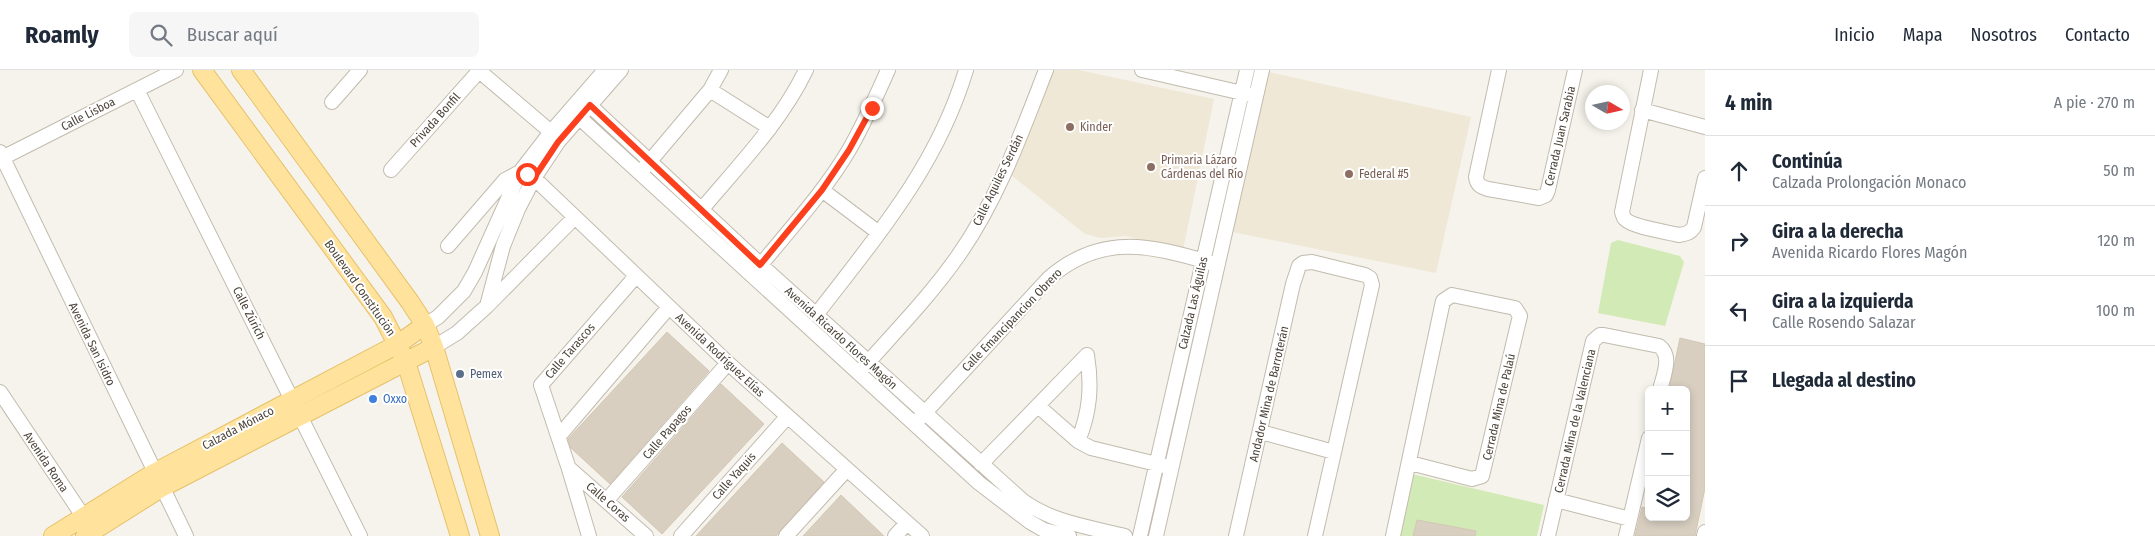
<!DOCTYPE html>
<html lang="es">
<meta charset="utf-8">
<style>
:root{--surface:#fff;--page:#f6f6f7;--text:#1f2937;--muted:#747a83;--line:#e0e1e3}
body{margin:0;font-family:"Fira Sans Condensed",sans-serif;background:var(--page);color:var(--text)}
.controls{position:absolute;right:15px;bottom:15px;display:grid;overflow:hidden;border-radius:8px;box-shadow:0 2px 8px #0003}
.controls button{width:45px;height:45px;display:grid;place-items:center;padding:0;border:0;border-bottom:1px solid var(--line);background:var(--surface);color:var(--text);font:25px sans-serif}
.compass{position:absolute;left:1585px;top:15px;width:45px;height:45px;border-radius:50%;background:var(--surface);box-shadow:0 2px 8px #0003;rotate:99deg}
.stop{position:absolute;width:15px;height:15px;margin:-11px;border:4px solid #fc3f1d;border-radius:50%;background:#fff}
.stop.end{background:#fc3f1d;border-color:#fff;box-shadow:0 1px 5px #0008}
.list{margin:0;padding:0;list-style:none}
h2{display:flex;justify-content:space-between;align-items:center;height:65px;margin:0;padding:0 20px;font-size:21px}
h2 small{font-size:16px;font-weight:400;color:var(--muted)}
.list li{display:grid;grid-template-columns:32px 1fr auto;gap:15px;align-items:center;box-sizing:border-box;height:70px;padding:0 20px;border-top:1px solid var(--line)}
.list b{display:block;font-size:19px;white-space:nowrap}
.list p{margin:0;font-size:16px;white-space:nowrap;color:var(--muted)}
.list em{font-size:16px;font-style:normal;color:var(--muted)}
.icon{flex:none;width:28px;height:28px;fill:none;stroke:currentColor;stroke-width:2;stroke-linecap:round;stroke-linejoin:round}
.map{position:relative;flex:none;width:1705px;height:466px;overflow:hidden}
header{display:flex;align-items:center;gap:30px;box-sizing:border-box;height:70px;padding:0 25px;background:var(--surface);border-bottom:1px solid var(--line)}
header strong{font-size:24px}
nav{display:flex;gap:28px;margin-inline-start:auto;font-size:18px}
.search{width:350px;height:45px;background:var(--page);display:flex;align-items:center;gap:12px;box-sizing:border-box;padding:0 18px;border-radius:8px;color:var(--muted);font-size:19px}
main{display:flex}
aside{flex:1;background:var(--surface)}
.map>svg:first-child{display:block}
.education{fill:#efe8d6}
.green{fill:#d2eab5}
.building{fill:#d8cfc1;stroke:#d3c7b4}
.lines{fill:none;stroke-linecap:round;stroke-linejoin:round}
.minor-casing{stroke:#c2bbae;stroke-width:16}
.major-casing{stroke:#e6c16a;stroke-width:20}
.minor{stroke:#fff;stroke-width:14}
.major{stroke:#ffe39c;stroke-width:18}
.route{stroke:#fc3f1d;stroke-width:6}
.education-dot{fill:#8d6e63;stroke:#fff;stroke-width:2}
.service-dot{fill:#5c6f8a;stroke:#fff;stroke-width:2}
.shop-dot{fill:#3f7fe0;stroke:#fff;stroke-width:2}
.labels{text-anchor:middle;stroke-width:4;stroke-linejoin:round;paint-order:stroke}
.street-label{font-size:12px;fill:#4b4439;stroke:#fff}
.education-label{font-size:12px;fill:#785e54;stroke:#fff;text-anchor:start}
.service-label{font-size:12px;fill:#4e5e75;stroke:#fff;text-anchor:start}
.shop-label{font-size:12px;fill:#366cbe;stroke:#fff;text-anchor:start}
</style>
<header>
<strong>Roamly</strong>
<div class="search"><svg class="icon" aria-label="search" viewBox="0 0 24 24"><circle cx="10" cy="10" r="6"/><path d="M15 15l6 6"/></svg>Buscar aquí</div>
<nav><a>Inicio</a><a>Mapa</a><a>Nosotros</a><a>Contacto</a></nav>
</header>
<main>
<div class="map">
<svg width="1705" height="466" viewBox="0 0 1705 466">
<rect width="100%" height="100%" fill="#f6f3ec"/>
<path class="education" d="M 1051,0 L 1079,0 L 1214,29 L 1183,180 L 1126,166 L 1101,168 L 1085,164 L 1011,105 Z
M 1264,1 L 1471,47 L 1436,203 L 1228,161 Z"/>
<path class="green" d="M 1618,170 L 1680,186 L 1684,192 L 1665,256 L 1598,243 L 1611,173 Z
M 1412,404 L 1544,435 L 1537,466 L 1398,466 Z"/>
<path class="building" d="M 667,262 L 709,301 L 610,414 L 571,378 L 568,369 Z
M 1680,268 L 1705,274 L 1705,418 L 1695,466 L 1635,466 L 1642,437 L 1649,439 L 1649,447 L 1686,447 L 1686,320 L 1669,320 Z
M 721,314 L 764,354 L 662,464 L 622,427 Z
M 782,373 L 824,412 L 776,466 L 696,466 Z
M 841,425 L 884,466 L 803,466 Z
M 1417,450 L 1476,461 L 1475,466 L 1413,466 Z"/>
<g class="lines">
<defs>
<path id="minor" d="M 478,0 L 551,62 L 556,69
M 1142,0 L 1251,25
M 1499,0 L 1476,107 C 1477,115 1481,117 1488,119 L 1539,128 L 1546,125 L 1548,120 L 1575,0
M 1651,0 L 1622,142 C 1623,145 1623,147 1625,149 C 1632,157 1668,162 1679,165 C 1686,164 1690,163 1694,157 L 1705,108
M 137,20 L 360,466
M 710,20 L 770,58
M 582,28 L 761,195 L 1023,431 C 1054,453 1089,457 1125,466
M 332,32 L 360,0
M 571,40 L 979,413 L 1030,452 L 1044,460 L 1069,466
M 1642,40 L 1705,57
M 0,82 L 186,466
M 0,89 L 176,0
M 645,97 L 710,20 L 721,0
M 391,100 L 479,1
M 822,120 L 879,163
M 702,139 C 739,95 781,52 806,0
M 448,176 L 505,110 L 520,102 L 534,108 L 728,293 L 922,466
M 755,202 C 787,162 823,124 849,80 C 864,54 876,27 888,0
M 487,236 L 574,148
M 816,245 C 876,167 937,97 966,0
M 425,255 L 438,247 L 464,221 L 475,202 L 520,102 L 551,62 L 605,0
M 434,277 L 457,263 L 487,236 L 503,176 L 518,139 L 534,108 L 558,72 L 621,0
M 862,299 C 895,262 930,226 958,186 C 998,129 1021,64 1046,0
M 0,322 L 89,455
M 1038,336 L 1078,371 L 1091,378 L 1165,396
M 920,348 L 1049,208 C 1101,163 1150,175 1211,193
M 1261,362 L 1334,382
M 559,366 L 669,237
M 1078,371 C 1090,342 1092,316 1087,285
M 981,394 L 1087,285
M 570,399 L 646,466
M 1556,430 L 1630,449
M 606,431 L 728,293
M 589,466 L 569,399 L 541,315 L 636,206
M 681,466 L 787,347
M 786,466 L 847,399
M 895,466 L 907,453
M 1140,466 L 1247,0
M 1156,466 L 1262,0
M 1236,466 L 1293,214 L 1299,196 L 1303,193 L 1312,192 L 1365,205 L 1370,208 L 1372,215 L 1315,466
M 1393,466 L 1443,231 L 1452,225 L 1515,238 L 1520,246 L 1518,254 L 1482,406 L 1472,409 L 1410,393
M 1548,466 L 1593,271 L 1600,265 L 1604,265 L 1659,276 C 1673,286 1663,306 1660,320
M 1626,466 L 1649,368
M 1704,466 L 1705,462"/>
<path id="major" d="M 202,0 L 383,247 L 406,292 L 460,466
M 241,0 L 410,232 L 425,255 L 434,277 L 490,466
M 53,466 L 154,403 L 398,274 L 425,255
M 85,466 L 161,418 L 434,277"/>
</defs>
<use href="#minor" class="minor-casing"/>
<use href="#major" class="major-casing"/>
<use href="#minor" class="minor"/>
<use href="#major" class="major"/>
</g>
<g class="lines">
<path class="route" d="M 527,104 L 534,108 L 558,72 L 590,35 L 760,195 L 822,120 L 849,80 L 872,38"/>
</g>
<g class="education-dot">
<circle cx="1070" cy="57" r="5"/>
<circle cx="1151" cy="97" r="5"/>
<circle cx="1349" cy="104" r="5"/>
</g>
<circle class="service-dot" cx="460" cy="304" r="5"/>
<circle class="shop-dot" cx="373" cy="329" r="5"/>
<g class="labels">
<g class="street-label">
<text transform="translate(88 44) rotate(-27)" y="4">Calle Lisboa</text>
<text transform="translate(435 50) rotate(-48)" y="4">Privada Bonfil</text>
<text transform="translate(1560 66) rotate(-77)" y="4">Cerrada Juan Sarabia</text>
<text transform="translate(998 110) rotate(-64)" y="4">Calle Aquiles Serdán</text>
<text transform="translate(360 218) rotate(55)" y="4">Boulevard Constitución</text>
<text transform="translate(1193 233) rotate(-77)" y="4">Calzada Las Águilas</text>
<text transform="translate(249 243) rotate(63)" y="4">Calle Zúrich</text>
<text transform="translate(1012 250) rotate(-46)" y="4">Calle Emancipancion Obrero</text>
<text transform="translate(841 268) rotate(42)" y="4">Avenida Ricardo Flores Magón</text>
<text transform="translate(92 274) rotate(64)" y="4">Avenida San Isidro</text>
<text transform="translate(570 281) rotate(-49)" y="4">Calle Tarascos</text>
<text transform="translate(720 285) rotate(43)" y="4">Avenida Rodríguez Elías</text>
<text transform="translate(1269 324) rotate(-77)" y="4">Andador Mina de Barroterán</text>
<text transform="translate(1499 337) rotate(-77)" y="4">Cerrada Mina de Palaú</text>
<text transform="translate(1575 351) rotate(-77)" y="4">Cerrada Mina de la Valenciana</text>
<text transform="translate(238 358) rotate(-28)" y="4">Calzada Mónaco</text>
<text transform="translate(667 362) rotate(-49)" y="4">Calle Papagos</text>
<text transform="translate(46 392) rotate(56)" y="4">Avenida Roma</text>
<text transform="translate(734 406) rotate(-48)" y="4">Calle Yaquis</text>
<text transform="translate(608 432) rotate(41)" y="4">Calle Coras</text>
</g>
<g class="education-label">
<text x="1080" y="61">Kinder</text>
<text x="1161" y="94">Primaria Lázaro<tspan x="1161" dy="14">Cárdenas del Río</tspan></text>
<text x="1359" y="108">Federal #5</text>
</g>
<g class="service-label">
<text x="470" y="308">Pemex</text>
</g>
<g class="shop-label">
<text x="383" y="333">Oxxo</text>
</g>
</g>
</svg>
<div class="controls">
<button>+</button>
<button>−</button>
<button><svg class="icon" aria-label="layers" viewBox="0 0 24 24"><path d="M12 4l9 5-9 5-9-5zM3 14l9 5 9-5"/></svg></button>
</div>
<svg class="compass" viewBox="-18 -18 36 36"><path d="M0-13l5 13h-10z" fill="#e53935"/><path d="M0 13l5-13h-10z" fill="#747a83"/></svg>
<div class="stop" style="left:527px;top:104px"></div>
<div class="stop end" style="left:872px;top:38px"></div>
</div>
<aside>
<h2>4 min<small>A pie · 270 m</small></h2>
<ul class="list">
<li><svg class="icon" aria-label="ahead" viewBox="0 0 24 24"><path d="M12 20V5M6 11l6-6 6 6"/></svg><div><b>Continúa</b><p>Calzada Prolongación Monaco</p></div><em>50 m</em></li>
<li><svg class="icon" aria-label="right" viewBox="0 0 24 24"><path d="M7 20v-9h11M14 6l5 5-5 5"/></svg><div><b>Gira a la derecha</b><p>Avenida Ricardo Flores Magón</p></div><em>120 m</em></li>
<li><svg class="icon" aria-label="left" viewBox="0 0 24 24"><path d="M17 20v-9H6M10 6l-5 5 5 5"/></svg><div><b>Gira a la izquierda</b><p>Calle Rosendo Salazar</p></div><em>100 m</em></li>
<li><svg class="icon" aria-label="arrive" viewBox="0 0 24 24"><path d="M6 21V4h12l-3 4 3 4H6"/></svg><div><b>Llegada al destino</b></div></li>
</ul>
</aside>
</main>
